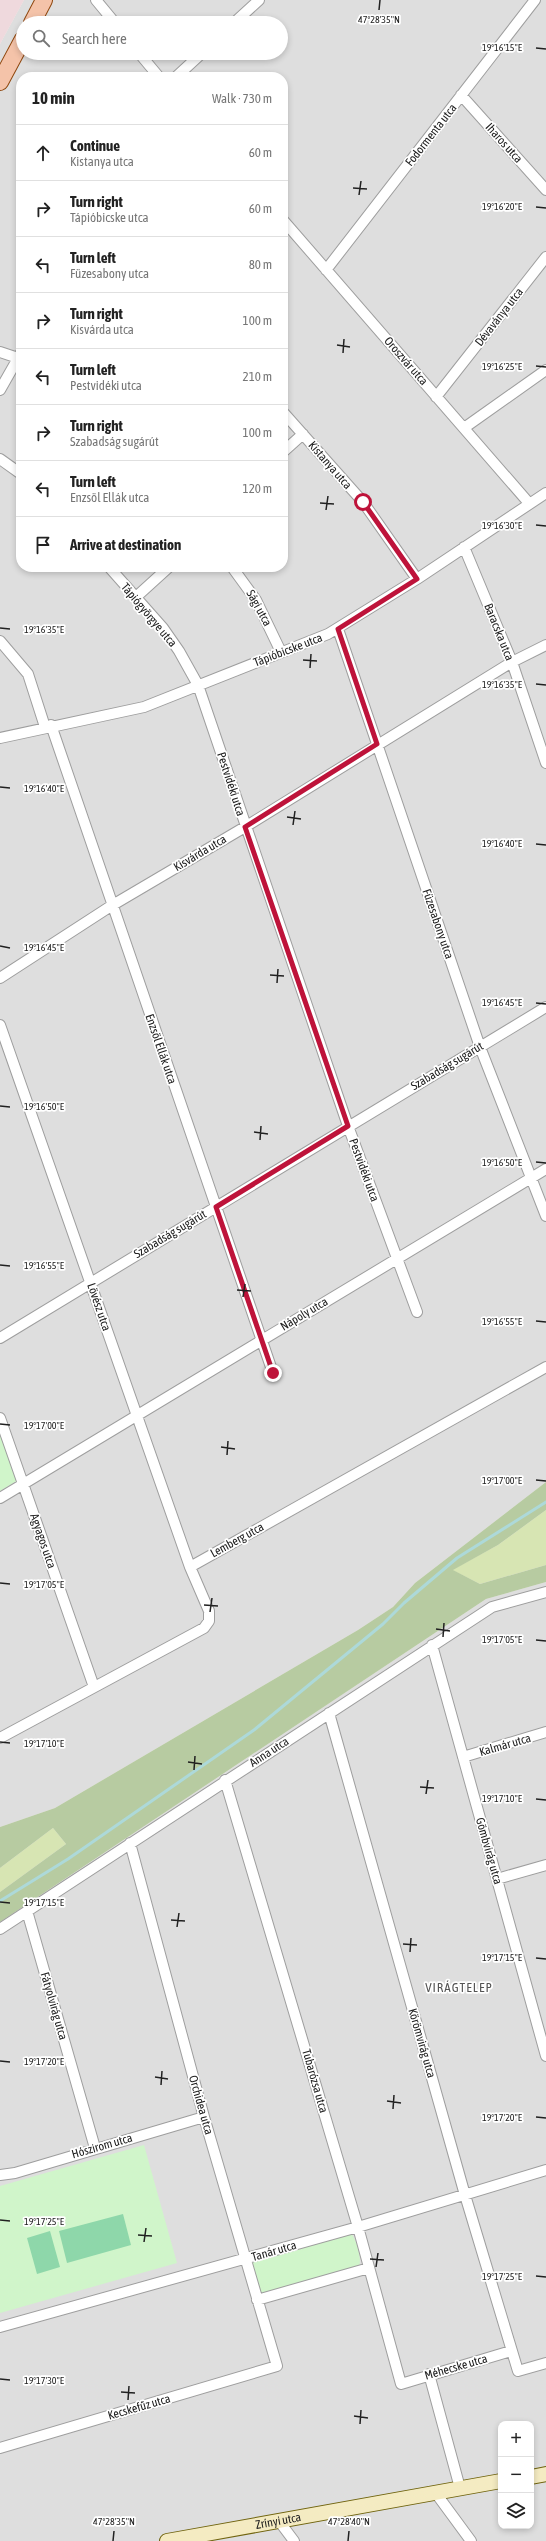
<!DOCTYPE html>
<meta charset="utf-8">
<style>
:root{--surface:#fff;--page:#f2f2f2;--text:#222;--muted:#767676;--line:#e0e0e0}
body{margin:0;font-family:"Asap Condensed",sans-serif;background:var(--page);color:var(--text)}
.controls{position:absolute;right:12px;bottom:12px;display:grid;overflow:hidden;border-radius:8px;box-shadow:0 2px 6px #0003}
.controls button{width:36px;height:36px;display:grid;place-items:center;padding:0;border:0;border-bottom:1px solid var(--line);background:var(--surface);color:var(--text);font:20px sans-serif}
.stop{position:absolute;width:12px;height:12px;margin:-9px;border:3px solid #be133a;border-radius:50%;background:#fff}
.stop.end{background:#be133a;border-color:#fff;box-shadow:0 1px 4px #0008}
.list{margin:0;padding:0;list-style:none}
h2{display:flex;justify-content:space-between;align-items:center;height:52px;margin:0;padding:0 16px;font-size:17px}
h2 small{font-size:13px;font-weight:400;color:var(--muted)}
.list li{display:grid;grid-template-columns:26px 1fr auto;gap:12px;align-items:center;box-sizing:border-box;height:56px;padding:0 16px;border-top:1px solid var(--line)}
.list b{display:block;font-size:15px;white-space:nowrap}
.list p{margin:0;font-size:13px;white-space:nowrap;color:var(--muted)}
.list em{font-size:13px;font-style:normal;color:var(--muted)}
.icon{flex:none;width:22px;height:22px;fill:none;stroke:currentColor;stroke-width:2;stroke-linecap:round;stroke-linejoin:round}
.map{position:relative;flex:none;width:546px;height:2541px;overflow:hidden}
.search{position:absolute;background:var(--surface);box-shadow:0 2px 6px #0003;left:16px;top:16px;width:272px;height:44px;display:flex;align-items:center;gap:10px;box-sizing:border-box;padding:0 14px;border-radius:22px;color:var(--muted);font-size:15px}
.panel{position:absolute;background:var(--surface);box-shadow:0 2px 6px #0003;left:16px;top:72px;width:272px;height:500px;border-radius:16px}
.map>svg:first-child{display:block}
.residential{fill:#dedede;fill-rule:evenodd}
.commercial{fill:#efd9dd}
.grass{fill:#d7e5b3}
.forest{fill:#b7cba1}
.park{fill:#d0f5ca}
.pitch{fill:#8ed7aa}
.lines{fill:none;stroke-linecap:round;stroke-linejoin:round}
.stream{stroke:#add9d9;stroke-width:3}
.street-casing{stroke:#9e9e9e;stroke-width:12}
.secondary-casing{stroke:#70640f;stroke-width:16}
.primary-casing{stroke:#8f470e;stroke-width:18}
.street{stroke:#fff;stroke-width:10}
.secondary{stroke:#f4ebc2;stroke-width:14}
.primary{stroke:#f4c3a9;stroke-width:16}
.route{stroke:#be133a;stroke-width:5}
.ticks{fill:none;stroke:#212121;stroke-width:1.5}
.labels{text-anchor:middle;stroke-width:3.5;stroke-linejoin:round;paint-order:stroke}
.street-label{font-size:12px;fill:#212121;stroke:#fff}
.neighbourhood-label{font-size:13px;letter-spacing:1px;fill:#545454;stroke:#fff}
.ticks-label{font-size:10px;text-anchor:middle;fill:#212121;stroke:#fff;stroke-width:3.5;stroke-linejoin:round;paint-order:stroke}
</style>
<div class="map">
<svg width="546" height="2541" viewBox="0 0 546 2541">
<rect width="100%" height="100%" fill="#f0ece8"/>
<path class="residential" d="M 24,0 L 546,0 L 546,1482 L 415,1583 L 393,1607 L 358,1630 L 55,1808 L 0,1827 L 0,44 ZM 23,23 L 281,23 L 281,53 L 23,53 ZM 21,77 L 283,77 L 283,567 L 21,567 Z
M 546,1582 L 546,2541 L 0,2541 L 0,1922 L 486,1599 ZM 501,2424 L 531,2424 L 531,2526 L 501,2526 Z"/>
<path class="commercial" d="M 0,0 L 24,0 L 0,44 Z"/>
<path class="grass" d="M 546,1510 L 546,1565 L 480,1584 L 452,1570 L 498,1545 Z
M 53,1828 L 66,1844 L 0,1892 L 0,1868 Z"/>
<path class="forest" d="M 546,1482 L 546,1510 L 498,1545 L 453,1570 L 480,1584 L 546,1565 L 546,1582 L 486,1599 L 0,1922 L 0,1892 L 66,1844 L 53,1828 L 0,1868 L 0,1827 L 55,1808 L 358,1630 L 393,1607 L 415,1583 Z"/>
<path class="park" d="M 0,1428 L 20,1479 L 0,1491 Z
M 144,2145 L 177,2263 L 0,2313 L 0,2186 Z
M 351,2233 C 357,2241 362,2258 359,2267 L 262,2294 L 259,2292 L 252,2264 L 254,2260 Z"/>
<path class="pitch" d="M 123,2214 L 131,2245 L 67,2263 L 59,2231 Z
M 50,2231 L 60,2267 L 37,2274 L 27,2238 Z"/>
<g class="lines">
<path class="stream" d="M 0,1901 L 68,1859 L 254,1730 L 383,1624 L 404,1603 L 457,1558 L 546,1502"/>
<defs>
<path id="street" d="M 96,0 L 115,23
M 234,23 L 259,0
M 139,53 L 159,77
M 176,77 L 202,53
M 461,95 L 546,190
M 283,220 L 528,502
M 326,270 L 535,0
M 0,352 L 21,359
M 0,390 L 21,353
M 436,397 L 546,257
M 283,412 L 363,502 L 417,579
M 464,428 L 546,370
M 283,452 L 303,434
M 0,459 L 21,474
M 464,547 L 512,662 L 546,763
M 109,567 L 163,628 L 179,651 L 198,685 L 348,1126 L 417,1312
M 232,567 L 256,600 L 281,652
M 136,597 L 169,567
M 338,629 L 480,1047 L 546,1216
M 0,641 L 28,674 L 45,727
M 51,725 L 273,1373
M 0,738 L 144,707 L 328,634 L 417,579 L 546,493
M 0,978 L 111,906 L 245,827 L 512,662 L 546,645
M 0,1025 L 190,1567 L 209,1611 L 209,1621 L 204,1628 L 0,1738
M 0,1338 L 546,1007
M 0,1418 L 94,1687
M 0,1498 L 546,1169
M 190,1567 L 546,1367
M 432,1645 L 546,2056
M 329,1713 L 465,2195 L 518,2371 L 546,2363
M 463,1757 L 546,1732
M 225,1780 L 358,2227 L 401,2384 L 511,2351
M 497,1879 L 546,1865
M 27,1911 L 95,2148
M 0,1929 L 492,1607 L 546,1592
M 0,2175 L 15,2173 L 204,2117
M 257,2300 L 369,2268
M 0,2327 L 358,2227 L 546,2170
M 429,2374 L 460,2488
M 0,2448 L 277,2366 L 204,2117 L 130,1843
M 435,2492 L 471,2541
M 279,2521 L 294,2541"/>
<g id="secondary">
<path d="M 531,2477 L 546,2474"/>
<path id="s1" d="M 167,2541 L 501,2481"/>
</g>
<path id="primary" d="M 32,23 L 44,0
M 0,82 L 23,39"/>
</defs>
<use href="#street" class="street-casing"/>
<use href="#secondary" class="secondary-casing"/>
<use href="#primary" class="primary-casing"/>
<use href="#street" class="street"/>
<use href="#secondary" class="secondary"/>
<use href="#primary" class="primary"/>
</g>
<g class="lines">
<path class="route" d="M 273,1373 L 216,1207 L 348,1126 L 245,827 L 377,744 L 338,629 L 417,579 L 363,502"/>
</g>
<path class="ticks" d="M 379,10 L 380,0M 536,48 L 546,49M 353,188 L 367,189M 359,195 L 361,181M 536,207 L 546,208M 337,345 L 350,347M 343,353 L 344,339M 536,366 L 546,367M 320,503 L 334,504M 326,510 L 328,496M 536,525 L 546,526M 0,628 L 10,629M 303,660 L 317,661M 310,668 L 311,654M 536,684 L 546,685M 0,787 L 10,788M 287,817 L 301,819M 293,825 L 295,811M 536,844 L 546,845M 0,946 L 10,948M 270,975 L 284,976M 277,983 L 278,969M 536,1003 L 546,1004M 0,1106 L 10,1107M 254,1132 L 268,1134M 260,1140 L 261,1126M 536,1162 L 546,1163M 0,1265 L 10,1266M 237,1290 L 251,1291M 243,1297 L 245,1284M 536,1321 L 546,1322M 0,1424 L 10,1425M 221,1447 L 235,1449M 227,1455 L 228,1441M 536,1480 L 546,1481M 0,1583 L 10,1584M 204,1605 L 218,1606M 210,1612 L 212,1598M 436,1629 L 450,1631M 443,1637 L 444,1623M 536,1640 L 546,1641M 0,1742 L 10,1743M 188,1762 L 202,1764M 194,1770 L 195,1756M 420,1787 L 434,1788M 426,1794 L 428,1780M 536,1799 L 546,1800M 0,1902 L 10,1903M 171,1920 L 185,1921M 177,1927 L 179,1913M 403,1944 L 417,1945M 410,1952 L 411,1938M 536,1958 L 546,1959M 0,2061 L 10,2062M 155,2077 L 168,2079M 161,2085 L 162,2071M 387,2101 L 401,2103M 393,2109 L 394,2095M 536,2117 L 546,2118M 0,2220 L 10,2221M 138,2235 L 152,2236M 144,2242 L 146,2228M 370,2259 L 384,2260M 376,2267 L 378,2253M 536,2276 L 546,2277M 0,2379 L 10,2380M 121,2392 L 135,2393M 128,2400 L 129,2386M 354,2416 L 368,2418M 360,2424 L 361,2410M 113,2541 L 114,2531M 348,2541 L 349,2531"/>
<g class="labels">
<g class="street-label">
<text transform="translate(431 135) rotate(-52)" y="4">Fodormenta utca</text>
<text transform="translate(504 143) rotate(48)" y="4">Iharos utca</text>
<text transform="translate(499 317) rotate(-52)" y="4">Dévaványa utca</text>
<text transform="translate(406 361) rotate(49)" y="4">Oroszvár utca</text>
<text transform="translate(330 465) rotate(49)" y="4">Kistanya utca</text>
<text transform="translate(259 608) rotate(61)" y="4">Sági utca</text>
<text transform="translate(149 615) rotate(50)" y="4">Tápiógyörgye utca</text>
<text transform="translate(499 632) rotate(68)" y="4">Baracska utca</text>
<text transform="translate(288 650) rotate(-21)" y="4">Tápióbicske utca</text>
<text transform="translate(231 784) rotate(72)" y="4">Pestvidéki utca</text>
<text transform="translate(200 853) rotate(-31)" y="4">Kisvárda utca</text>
<text transform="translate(438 924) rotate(71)" y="4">Füzesabony utca</text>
<text transform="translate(161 1049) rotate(71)" y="4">Enzsöl Ellák utca</text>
<text transform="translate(447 1066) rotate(-31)" y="4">Szabadság sugárút</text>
<text transform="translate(364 1170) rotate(70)" y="4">Pestvidéki utca</text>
<text transform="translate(170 1234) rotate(-31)" y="4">Szabadság sugárút</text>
<text transform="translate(99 1307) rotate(71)" y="4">Lövész utca</text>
<text transform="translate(304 1314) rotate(-31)" y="4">Nápoly utca</text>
<text transform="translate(237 1540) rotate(-29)" y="4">Lemberg utca</text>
<text transform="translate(43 1541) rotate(71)" y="4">Agyagos utca</text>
<text transform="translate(505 1745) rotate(-16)" y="4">Kalmár utca</text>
<text transform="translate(269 1752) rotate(-33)" y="4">Anna utca</text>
<text transform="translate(489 1851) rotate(74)" y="4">Gömbvirág utca</text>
<text transform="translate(54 2006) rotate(74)" y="4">Fátyolvirág utca</text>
<text transform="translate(422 2043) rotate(74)" y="4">Körömvirág utca</text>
<text transform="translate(315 2081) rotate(74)" y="4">Tubarózsa utca</text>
<text transform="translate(201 2105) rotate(74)" y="4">Orchidea utca</text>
<text transform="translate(102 2146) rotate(-16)" y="4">Hószirom utca</text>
<text transform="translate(274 2251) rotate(-16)" y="4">Tanár utca</text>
<text transform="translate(456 2367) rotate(-16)" y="4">Méhecske utca</text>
<text transform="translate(139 2407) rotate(-16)" y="4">Kecskefűz utca</text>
<text dy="4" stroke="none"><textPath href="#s1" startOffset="113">Zrínyi utca</textPath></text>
</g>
<g class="neighbourhood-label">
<text x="459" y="1992">VIRÁGTELEP</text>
</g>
</g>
<g class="ticks-label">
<text x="379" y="23">47°28'35"N</text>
<text x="502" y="51">19°16'15"E</text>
<text x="502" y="210">19°16'20"E</text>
<text x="502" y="370">19°16'25"E</text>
<text x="502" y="529">19°16'30"E</text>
<text x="44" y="633">19°16'35"E</text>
<text x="502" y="688">19°16'35"E</text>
<text x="44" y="792">19°16'40"E</text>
<text x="502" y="847">19°16'40"E</text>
<text x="44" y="951">19°16'45"E</text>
<text x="502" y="1006">19°16'45"E</text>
<text x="44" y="1110">19°16'50"E</text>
<text x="502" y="1166">19°16'50"E</text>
<text x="44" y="1269">19°16'55"E</text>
<text x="502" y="1325">19°16'55"E</text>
<text x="44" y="1429">19°17'00"E</text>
<text x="502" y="1484">19°17'00"E</text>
<text x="44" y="1588">19°17'05"E</text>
<text x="502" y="1643">19°17'05"E</text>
<text x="44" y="1747">19°17'10"E</text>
<text x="502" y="1802">19°17'10"E</text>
<text x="44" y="1906">19°17'15"E</text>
<text x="502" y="1961">19°17'15"E</text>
<text x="44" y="2065">19°17'20"E</text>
<text x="502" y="2121">19°17'20"E</text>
<text x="44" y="2225">19°17'25"E</text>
<text x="502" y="2280">19°17'25"E</text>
<text x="44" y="2384">19°17'30"E</text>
<text x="114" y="2525">47°28'35"N</text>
<text x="349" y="2525">47°28'40"N</text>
</g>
</svg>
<div class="controls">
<button>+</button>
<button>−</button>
<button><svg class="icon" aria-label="layers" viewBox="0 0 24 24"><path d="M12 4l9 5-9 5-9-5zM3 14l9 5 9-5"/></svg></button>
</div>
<div class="stop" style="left:363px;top:502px"></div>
<div class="stop end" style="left:273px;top:1373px"></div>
<div class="search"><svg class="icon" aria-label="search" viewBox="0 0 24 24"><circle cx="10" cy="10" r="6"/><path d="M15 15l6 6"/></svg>Search here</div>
<section class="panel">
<h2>10 min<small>Walk · 730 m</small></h2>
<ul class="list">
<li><svg class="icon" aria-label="ahead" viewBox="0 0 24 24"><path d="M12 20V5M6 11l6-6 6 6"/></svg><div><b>Continue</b><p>Kistanya utca</p></div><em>60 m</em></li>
<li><svg class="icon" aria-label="right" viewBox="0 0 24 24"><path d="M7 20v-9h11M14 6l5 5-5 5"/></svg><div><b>Turn right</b><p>Tápióbicske utca</p></div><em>60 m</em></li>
<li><svg class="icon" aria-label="left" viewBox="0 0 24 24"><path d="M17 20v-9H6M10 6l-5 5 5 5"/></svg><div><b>Turn left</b><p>Füzesabony utca</p></div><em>80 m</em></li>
<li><svg class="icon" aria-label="right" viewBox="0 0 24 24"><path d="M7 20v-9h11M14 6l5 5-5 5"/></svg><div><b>Turn right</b><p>Kisvárda utca</p></div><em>100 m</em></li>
<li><svg class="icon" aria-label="left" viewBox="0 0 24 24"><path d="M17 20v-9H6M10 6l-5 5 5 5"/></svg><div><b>Turn left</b><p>Pestvidéki utca</p></div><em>210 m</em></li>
<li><svg class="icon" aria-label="right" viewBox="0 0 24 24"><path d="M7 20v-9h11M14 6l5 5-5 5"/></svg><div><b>Turn right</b><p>Szabadság sugárút</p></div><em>100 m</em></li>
<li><svg class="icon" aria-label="left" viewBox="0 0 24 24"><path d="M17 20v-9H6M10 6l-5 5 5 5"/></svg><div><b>Turn left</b><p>Enzsöl Ellák utca</p></div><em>120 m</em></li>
<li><svg class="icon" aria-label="arrive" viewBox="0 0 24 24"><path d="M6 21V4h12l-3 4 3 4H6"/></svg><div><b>Arrive at destination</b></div></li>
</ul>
</section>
</div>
